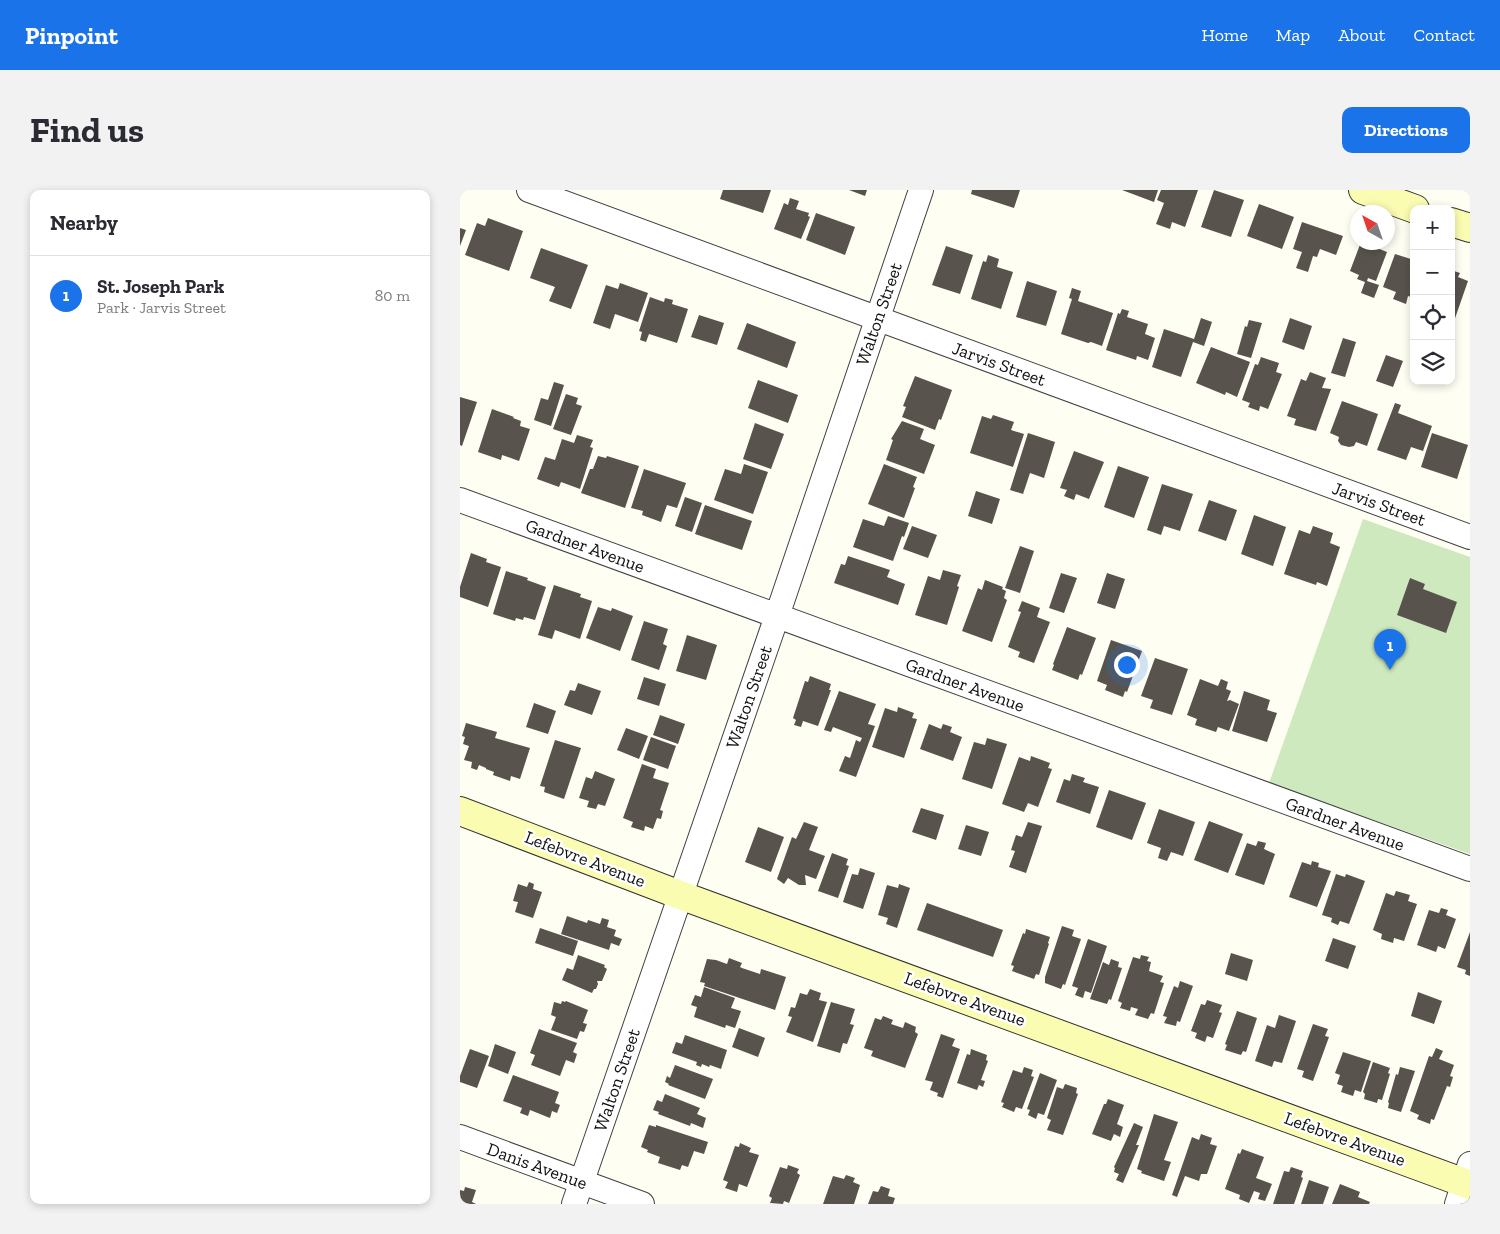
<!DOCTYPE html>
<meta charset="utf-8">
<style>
:root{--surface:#fff;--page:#f2f2f3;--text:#2b2b33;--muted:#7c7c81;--line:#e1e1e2;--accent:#1a73e8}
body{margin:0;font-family:"Zilla Slab",serif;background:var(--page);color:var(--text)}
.controls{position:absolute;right:15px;top:15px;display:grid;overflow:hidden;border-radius:10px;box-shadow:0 2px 8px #0003}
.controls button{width:45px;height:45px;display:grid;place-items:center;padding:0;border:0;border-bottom:1px solid var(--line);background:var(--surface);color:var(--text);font:25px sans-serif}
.compass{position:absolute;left:890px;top:15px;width:45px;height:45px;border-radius:50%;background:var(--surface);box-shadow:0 2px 8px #0003;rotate:320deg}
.you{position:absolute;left:666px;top:474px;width:18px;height:18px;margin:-12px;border:4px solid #fff;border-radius:50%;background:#1a73e8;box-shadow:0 0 0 8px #1a73e833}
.badge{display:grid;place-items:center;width:32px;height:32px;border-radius:50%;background:var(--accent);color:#fff;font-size:16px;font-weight:700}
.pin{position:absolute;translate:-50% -41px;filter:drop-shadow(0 1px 2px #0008)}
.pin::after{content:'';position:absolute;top:26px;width:18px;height:15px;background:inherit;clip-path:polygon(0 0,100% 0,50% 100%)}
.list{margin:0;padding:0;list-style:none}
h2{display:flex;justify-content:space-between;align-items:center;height:65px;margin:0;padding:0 20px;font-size:21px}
h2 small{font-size:16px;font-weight:400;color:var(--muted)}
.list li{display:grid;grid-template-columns:32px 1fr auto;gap:15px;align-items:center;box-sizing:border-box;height:80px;padding:0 20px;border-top:1px solid var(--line)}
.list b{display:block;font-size:19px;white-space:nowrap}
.list p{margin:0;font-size:16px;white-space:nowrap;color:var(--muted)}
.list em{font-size:16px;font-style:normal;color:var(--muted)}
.icon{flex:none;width:28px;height:28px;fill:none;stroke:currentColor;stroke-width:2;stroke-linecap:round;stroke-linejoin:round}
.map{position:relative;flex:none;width:1010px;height:1014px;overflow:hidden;border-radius:10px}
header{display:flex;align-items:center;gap:30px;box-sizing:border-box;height:70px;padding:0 25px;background:var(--accent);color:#fff}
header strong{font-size:24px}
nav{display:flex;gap:28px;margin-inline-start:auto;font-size:18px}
.intro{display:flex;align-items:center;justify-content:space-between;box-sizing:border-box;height:120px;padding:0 30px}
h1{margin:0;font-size:35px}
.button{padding:12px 22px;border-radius:10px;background:var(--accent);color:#fff;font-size:18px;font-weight:700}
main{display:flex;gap:30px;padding:0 30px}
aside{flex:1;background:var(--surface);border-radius:10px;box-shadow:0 2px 8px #0003}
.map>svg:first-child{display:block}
.green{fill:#cee9bd}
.building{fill:#58534d}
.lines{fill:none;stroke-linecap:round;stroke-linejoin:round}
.street-casing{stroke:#434343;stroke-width:26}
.secondary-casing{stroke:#323232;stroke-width:30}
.street{stroke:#fff;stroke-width:24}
.secondary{stroke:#fafcb1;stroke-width:28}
.labels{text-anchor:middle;stroke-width:5;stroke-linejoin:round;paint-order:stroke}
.street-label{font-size:18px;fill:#101010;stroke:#fff}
</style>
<header>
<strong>Pinpoint</strong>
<nav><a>Home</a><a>Map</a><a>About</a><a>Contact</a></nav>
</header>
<div class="intro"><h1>Find us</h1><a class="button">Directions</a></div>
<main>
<aside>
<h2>Nearby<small></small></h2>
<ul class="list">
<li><span class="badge">1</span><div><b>St. Joseph Park</b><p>Park · Jarvis Street</p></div><em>80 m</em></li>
</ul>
</aside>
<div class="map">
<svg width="1010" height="1014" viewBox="0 0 1010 1014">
<rect width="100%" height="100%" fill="#fffef3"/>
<path class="green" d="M 903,329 L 1010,367 L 1010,664 L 809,593 Z"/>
<path class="building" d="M 263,0 L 311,0 L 303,23 L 260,9 Z
M 389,0 L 407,0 L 405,6 Z
M 512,0 L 560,0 L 554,18 L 511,4 Z
M 662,0 L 698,0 L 694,12 Z
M 701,0 L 738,0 L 725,37 L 712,32 L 710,39 L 696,34 L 704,13 L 697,10 Z
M 754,0 L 784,10 L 771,47 L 741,37 Z
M 330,8 L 339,11 L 336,19 L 349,23 L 348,26 L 350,27 L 341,49 L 314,39 L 324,13 L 328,15 Z
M 799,14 L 834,27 L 822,59 L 787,46 Z
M 356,23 L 395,37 L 385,65 L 346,50 Z
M 28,28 L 63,41 L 49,81 L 5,65 L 17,33 L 25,36 Z
M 842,32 L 883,46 L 876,65 L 860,59 L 857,67 L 853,66 L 848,82 L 836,78 L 842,62 L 833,59 Z
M 0,38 L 6,40 L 0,56 Z
M 901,52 L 911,56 L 912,53 L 918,55 L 917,58 L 927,62 L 916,91 L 908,88 L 907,91 L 919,95 L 914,108 L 901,103 L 905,92 L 897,89 L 899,85 L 890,81 Z
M 486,56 L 513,65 L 500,104 L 472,95 Z
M 81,58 L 128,75 L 111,119 L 89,111 L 95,97 L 70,88 Z
M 935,64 L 954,70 L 954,108 L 948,106 L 946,114 L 933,109 L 936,102 L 923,97 Z
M 528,65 L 539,69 L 537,77 L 553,82 L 541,119 L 511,109 L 523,71 L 526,72 Z
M 994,81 L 1000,83 L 998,87 L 1008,91 L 993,134 L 991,134 L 991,84 Z
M 567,91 L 597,101 L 586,136 L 556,127 Z
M 160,93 L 188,103 L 178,132 L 155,124 L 150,139 L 133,133 L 146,95 L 158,99 Z
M 612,98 L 621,101 L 618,111 L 653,123 L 642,156 L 631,152 L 628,153 L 601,144 L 612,109 L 609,108 Z
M 190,107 L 204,112 L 205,108 L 213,110 L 212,114 L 228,119 L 217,153 L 189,144 L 186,152 L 180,150 L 182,142 L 179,141 Z
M 662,119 L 669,121 L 667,127 L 688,134 L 685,144 L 695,148 L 688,170 L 677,166 L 676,170 L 646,160 L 658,123 L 660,124 Z
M 239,125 L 264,133 L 257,155 L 231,147 Z
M 741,128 L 752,132 L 744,156 L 733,152 L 721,187 L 692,177 L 704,139 L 734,149 Z
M 830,128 L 852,136 L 844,160 L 822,152 Z
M 789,130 L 802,133 L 791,168 L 777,164 L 785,136 L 787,137 Z
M 287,133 L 336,152 L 327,178 L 277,159 Z
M 883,148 L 896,152 L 885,187 L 871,183 Z
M 751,157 L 790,172 L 777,207 L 766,202 L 765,205 L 736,193 Z
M 926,165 L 943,171 L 933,197 L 916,191 Z
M 801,167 L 819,173 L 816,182 L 822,184 L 808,219 L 800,216 L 799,221 L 788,217 L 790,213 L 782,210 L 795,174 L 798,175 Z
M 850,182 L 866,188 L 862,198 L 871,199 L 856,241 L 834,235 L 836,229 L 827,226 L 841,189 L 846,191 Z
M 455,186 L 492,200 L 481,230 L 479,229 L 475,240 L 442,227 L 446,217 L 443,216 Z
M 298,190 L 338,205 L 328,233 L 288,218 Z
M 94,192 L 104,195 L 91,236 L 74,230 L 81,208 L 88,210 Z
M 106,204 L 118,208 L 116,214 L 122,216 L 111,245 L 93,239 Z
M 0,207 L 17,212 L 2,256 L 0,255 Z
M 882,211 L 918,224 L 907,256 L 896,252 L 894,256 L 889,257 L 881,255 L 878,251 L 879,247 L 870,243 Z
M 935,213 L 941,215 L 938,223 L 972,236 L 963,261 L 951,257 L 946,270 L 917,260 Z
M 32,219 L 54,227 L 53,228 L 61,231 L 60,236 L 70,239 L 59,271 L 42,265 L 41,270 L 18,262 Z
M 533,225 L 554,232 L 551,240 L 564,244 L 553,277 L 510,263 L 522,226 L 531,229 Z
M 442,231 L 464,239 L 460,249 L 475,255 L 464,284 L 426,270 L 433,250 L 431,249 Z
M 295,233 L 324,244 L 311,279 L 283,269 Z
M 568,243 L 595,252 L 584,288 L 570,283 L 563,304 L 550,300 Z
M 972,243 L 1008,255 L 997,289 L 961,277 Z
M 117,245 L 133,250 L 130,257 L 133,258 L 120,299 L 101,292 L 99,297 L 77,289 L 85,267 L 95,270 L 102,249 L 114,253 Z
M 614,261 L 644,272 L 629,309 L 616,304 L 614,310 L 604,306 L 607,300 L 600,298 Z
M 138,266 L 146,268 L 147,266 L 179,276 L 165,318 L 121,303 L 130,279 L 133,279 Z
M 284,274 L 308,282 L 293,324 L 254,310 L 265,279 L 281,284 Z
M 424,274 L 457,287 L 453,297 L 455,298 L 444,328 L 408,314 Z
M 658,276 L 689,287 L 674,328 L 644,317 Z
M 184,279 L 226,293 L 217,318 L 207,315 L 201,332 L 182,325 L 183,321 L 171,318 Z
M 702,294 L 733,304 L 720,341 L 704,336 L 701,345 L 687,340 Z
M 516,301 L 540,309 L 532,334 L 508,326 Z
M 225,307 L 242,313 L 232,342 L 215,336 Z
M 749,310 L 777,320 L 766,351 L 738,341 Z
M 245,315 L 292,331 L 282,360 L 235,344 Z
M 794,325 L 826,337 L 813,376 L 781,364 Z
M 428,326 L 449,333 L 444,347 L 442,346 L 433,371 L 393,357 L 403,329 L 424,336 Z
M 452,336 L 477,345 L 468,368 L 443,359 Z
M 853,336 L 873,343 L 870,353 L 880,357 L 867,396 L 857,392 L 856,395 L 824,384 L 839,340 L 850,344 Z
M 560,356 L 574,361 L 560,403 L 545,398 Z
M 11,363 L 27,369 L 26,372 L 41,377 L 28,417 L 0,407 L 0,397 Z
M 388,366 L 430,380 L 427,387 L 445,394 L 438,415 L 374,393 L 381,374 L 385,375 Z
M 483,380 L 501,385 L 497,396 L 499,397 L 487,435 L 455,425 L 468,386 L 480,390 Z
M 46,381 L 68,388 L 67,390 L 86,397 L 75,430 L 64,427 L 63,430 L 56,428 L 55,431 L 33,424 Z
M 601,383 L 617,388 L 604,423 L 589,418 Z
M 647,383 L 665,389 L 655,419 L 637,413 Z
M 950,388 L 965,394 L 963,399 L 997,412 L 986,443 L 937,425 Z
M 525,390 L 543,397 L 542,399 L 546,401 L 544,408 L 547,410 L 532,452 L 502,441 L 518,398 L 522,400 Z
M 94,395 L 121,404 L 120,407 L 132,411 L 120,449 L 95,440 L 92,449 L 78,445 Z
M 562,411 L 580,418 L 577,427 L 590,432 L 574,473 L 558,467 L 560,462 L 548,457 L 561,422 L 558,421 Z
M 138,417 L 151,421 L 152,418 L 173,426 L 160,461 L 126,448 Z
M 184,431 L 208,439 L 203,454 L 207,456 L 199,480 L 171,470 Z
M 607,437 L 636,448 L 622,485 L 620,484 L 618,490 L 592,480 L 594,475 L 593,474 Z
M 227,445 L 257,455 L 246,490 L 216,481 Z
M 651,450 L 682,461 L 667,502 L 665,501 L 663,507 L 645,500 L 647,495 L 637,491 Z
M 695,468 L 728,479 L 712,525 L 690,518 L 693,510 L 681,506 Z
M 350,486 L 371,494 L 369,500 L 371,500 L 358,536 L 343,531 L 341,537 L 334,535 L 336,530 L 333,528 L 345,491 L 348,492 Z
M 184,487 L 206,494 L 199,516 L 177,509 Z
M 740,489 L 758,496 L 761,489 L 768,492 L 766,499 L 771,501 L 767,511 L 770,510 L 779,514 L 769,541 L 758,537 L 756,542 L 735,535 L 737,529 L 727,525 Z
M 118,493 L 141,501 L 132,525 L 104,515 L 110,500 L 115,501 Z
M 379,501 L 416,514 L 408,534 L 415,536 L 396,587 L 379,581 L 385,566 L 390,568 L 396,550 L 400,552 L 402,548 L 373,537 L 371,542 L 364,540 Z
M 784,501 L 810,510 L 807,520 L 817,523 L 807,552 L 772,541 Z
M 74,513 L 96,521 L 88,544 L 66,537 Z
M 438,517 L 454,523 L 452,528 L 457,529 L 444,568 L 412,557 L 425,518 L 437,522 Z
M 200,525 L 225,534 L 218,554 L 193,545 Z
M 6,533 L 37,542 L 35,548 L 70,558 L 60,589 L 51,586 L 50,591 L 33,585 L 34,582 L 26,579 L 26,578 L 19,575 L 17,580 L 11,578 L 12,572 L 4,570 L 9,556 L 3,554 L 5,547 L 2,546 Z
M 469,534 L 481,539 L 483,534 L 492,537 L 490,542 L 502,547 L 493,571 L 460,559 Z
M 166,538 L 188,546 L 179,569 L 157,560 Z
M 191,547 L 216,556 L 208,579 L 183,570 Z
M 527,548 L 547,554 L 532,599 L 502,589 L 514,552 L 525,555 Z
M 95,550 L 121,558 L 104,609 L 84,602 L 85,597 L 80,596 Z
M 571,566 L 590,573 L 588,578 L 592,579 L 578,617 L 568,613 L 564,622 L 542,614 L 559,567 L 570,571 Z
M 182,574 L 196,579 L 193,588 L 209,593 L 200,620 L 203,621 L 201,629 L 197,628 L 193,639 L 185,636 L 184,641 L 171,637 L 173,632 L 163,628 Z
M 135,581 L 155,589 L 145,616 L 138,614 L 136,619 L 127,617 L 129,611 L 119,608 L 126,587 L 132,589 Z
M 612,584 L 625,588 L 623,592 L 639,597 L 630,624 L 596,612 L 604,589 L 610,591 Z
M 649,600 L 686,613 L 672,650 L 636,637 Z
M 461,618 L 484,625 L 476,650 L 452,642 Z
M 699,619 L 735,632 L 723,666 L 711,662 L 707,671 L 698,668 L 701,658 L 687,653 Z
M 749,631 L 783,644 L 768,683 L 734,670 Z
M 344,632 L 358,637 L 349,660 L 365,666 L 356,689 L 345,685 L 346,695 L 339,695 L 328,688 L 324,694 L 317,689 L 332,647 L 336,649 Z
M 568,632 L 582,636 L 566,683 L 549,677 L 555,661 L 551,660 L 556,645 L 562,647 Z
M 506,635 L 529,642 L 521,666 L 498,659 Z
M 298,637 L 324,647 L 311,682 L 285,672 Z
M 798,651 L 806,653 L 804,659 L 815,664 L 804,695 L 775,685 L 787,653 L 796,656 Z
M 372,663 L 388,669 L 386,675 L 389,676 L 378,708 L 358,701 Z
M 852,671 L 859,673 L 858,677 L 871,681 L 857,717 L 829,707 L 842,672 L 851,675 Z
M 400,678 L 415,683 L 403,719 L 383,712 L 392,684 L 398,685 Z
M 876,684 L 885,687 L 886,684 L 905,691 L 889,734 L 880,731 L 878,735 L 871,732 L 872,728 L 862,725 Z
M 69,692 L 74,694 L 73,699 L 82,702 L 73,728 L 55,722 L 58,712 L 53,711 L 58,694 L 67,697 Z
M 439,694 L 450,698 L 437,738 L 426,734 L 428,728 L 418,725 L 427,695 L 438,698 Z
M 936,701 L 950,705 L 948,711 L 957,714 L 944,751 L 934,748 L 933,753 L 921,749 L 922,744 L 913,740 L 926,703 L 934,706 Z
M 467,713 L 543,740 L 533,767 L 457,740 Z
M 981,718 L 988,720 L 986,725 L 996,729 L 985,759 L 978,756 L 976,762 L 957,755 L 969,720 L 979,723 Z
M 107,726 L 127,733 L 128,730 L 140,734 L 142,728 L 149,730 L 147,737 L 156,740 L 154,746 L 162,749 L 159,756 L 151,753 L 149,760 L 101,744 Z
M 602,736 L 614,740 L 612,746 L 621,749 L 605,795 L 603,794 L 601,799 L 585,793 L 585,787 Z
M 80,738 L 118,751 L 113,766 L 75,753 Z
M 566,739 L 590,747 L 588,753 L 589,754 L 579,785 L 576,784 L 574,789 L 552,781 L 554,776 L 551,775 L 563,743 L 565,744 Z
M 1010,742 L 1010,786 L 1005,784 L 1006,780 L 997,777 Z
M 873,748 L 896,756 L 888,779 L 865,771 Z
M 628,749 L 647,756 L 631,803 L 625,801 L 623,808 L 615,805 L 618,798 L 612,796 Z
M 771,763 L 793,770 L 787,791 L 765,784 Z
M 118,765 L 145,775 L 144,777 L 147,779 L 142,791 L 137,791 L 138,794 L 136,799 L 134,799 L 132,803 L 102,790 L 107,778 L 113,780 Z
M 681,765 L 689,767 L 687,771 L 691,772 L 689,781 L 703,786 L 700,792 L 704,793 L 694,824 L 691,823 L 688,829 L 675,825 L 678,819 L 671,817 L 670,821 L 660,818 L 662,813 L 658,811 L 673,767 L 680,769 Z
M 269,768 L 282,773 L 280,777 L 282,778 L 300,784 L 301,779 L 326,787 L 315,820 L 244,796 L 245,793 L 240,792 L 247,769 L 256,770 L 267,774 Z
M 651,769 L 659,772 L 658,777 L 662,778 L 651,810 L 649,809 L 647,814 L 630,809 L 643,772 L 649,775 Z
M 720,791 L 733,796 L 720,832 L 717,831 L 716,836 L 704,833 L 707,827 L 703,826 L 714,796 L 718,798 Z
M 244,797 L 275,808 L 271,818 L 281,821 L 275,838 L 266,835 L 265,838 L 234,827 L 237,817 L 231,815 L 235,805 L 241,807 Z
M 350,799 L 361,803 L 359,810 L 367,812 L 353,852 L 326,842 L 332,827 L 328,826 L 331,817 L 335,818 L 340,803 L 347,805 Z
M 958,802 L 982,811 L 974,834 L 951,826 Z
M 747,810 L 762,815 L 759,822 L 762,823 L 753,848 L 747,846 L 745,852 L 735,848 L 737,843 L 731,841 L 741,814 L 745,815 Z
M 102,811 L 105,812 L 106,811 L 128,820 L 123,833 L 127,834 L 124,842 L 120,841 L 117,849 L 91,840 L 96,827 L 91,825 L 94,812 L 101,814 Z
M 371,812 L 395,819 L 390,834 L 394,835 L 387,854 L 383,853 L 380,863 L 357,856 Z
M 777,821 L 797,828 L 786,862 L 783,861 L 781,865 L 765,860 L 767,855 L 765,854 Z
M 819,825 L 836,831 L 822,873 L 814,871 L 812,877 L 795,871 L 807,835 L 815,838 Z
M 423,826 L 433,830 L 431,834 L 443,838 L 445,832 L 456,837 L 455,842 L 458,844 L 445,878 L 411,866 L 413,861 L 404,858 L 415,828 L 421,830 Z
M 853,834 L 868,839 L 865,846 L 869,847 L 853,891 L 842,887 L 844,881 L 837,879 Z
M 279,838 L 305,848 L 298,867 L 272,857 Z
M 79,839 L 117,853 L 113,862 L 117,864 L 114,873 L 106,870 L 100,886 L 71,875 L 75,865 L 70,863 Z
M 481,844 L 495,849 L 492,856 L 500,859 L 483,908 L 477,906 L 478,903 L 470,900 L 473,892 L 465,890 Z
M 225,845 L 267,860 L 261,879 L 250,875 L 249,877 L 242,874 L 241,877 L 236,875 L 237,872 L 212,863 L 216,852 L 222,854 Z
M 35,854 L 56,862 L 48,884 L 28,876 Z
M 976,858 L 983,861 L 979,869 L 994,875 L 990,886 L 993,887 L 990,897 L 987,896 L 974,930 L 971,929 L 970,934 L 957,929 L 959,925 L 950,921 L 969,866 L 972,867 Z
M 10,859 L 29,866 L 17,898 L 0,892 L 0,886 Z
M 511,859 L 527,865 L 526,870 L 528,871 L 521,890 L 525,891 L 523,897 L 519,895 L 517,900 L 497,893 L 507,864 L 510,865 Z
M 883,862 L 911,871 L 901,902 L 895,900 L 893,906 L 881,902 L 883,896 L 877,894 L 880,885 L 875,883 Z
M 913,872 L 930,878 L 928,883 L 930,884 L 922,910 L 918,909 L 917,913 L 904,909 L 905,904 L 903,902 Z
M 215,875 L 253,889 L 245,909 L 208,895 L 209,894 L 205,892 L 207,886 L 210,888 Z
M 564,877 L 573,880 L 571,886 L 574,887 L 562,919 L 556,917 L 554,922 L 542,917 L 544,913 L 541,912 L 553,880 L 562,883 Z
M 940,877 L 955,881 L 941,922 L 928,918 L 929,913 L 928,912 L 936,884 L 938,885 Z
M 580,883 L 597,890 L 584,925 L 578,923 L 576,929 L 568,925 L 570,920 L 567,919 Z
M 53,885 L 99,902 L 95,913 L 100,915 L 97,923 L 92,921 L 90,928 L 70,920 L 68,926 L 60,923 L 62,918 L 43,911 Z
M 605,894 L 617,898 L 616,903 L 618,904 L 603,945 L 587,940 L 591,930 L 587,928 L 597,897 L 603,899 Z
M 205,904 L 240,918 L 237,924 L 246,928 L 243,938 L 231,933 L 230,936 L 198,924 L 199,922 L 193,920 L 197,910 L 202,912 Z
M 648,909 L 664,915 L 657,934 L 663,937 L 660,947 L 654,944 L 651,951 L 632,944 L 644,914 L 646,914 Z
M 694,924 L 718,932 L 704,970 L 711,972 L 704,991 L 681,983 L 682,981 L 677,979 Z
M 674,933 L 683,937 L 676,955 L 679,955 L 663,993 L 656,990 L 659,984 L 654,982 L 655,978 L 654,977 Z
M 189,935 L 196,937 L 196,935 L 248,952 L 244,964 L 234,961 L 228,977 L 222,975 L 220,980 L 198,973 L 200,967 L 187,962 L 188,960 L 181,957 Z
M 741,944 L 752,948 L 750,954 L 757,956 L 747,984 L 741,984 L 739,991 L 725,986 L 717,1007 L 712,1005 L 732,947 L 739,950 Z
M 280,953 L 291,958 L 289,962 L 299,965 L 287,997 L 279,994 L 277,1002 L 265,998 L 268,992 L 263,990 L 275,956 L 279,957 Z
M 782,959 L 804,967 L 796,988 L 812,994 L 805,1011 L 798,1009 L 800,1003 L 794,1001 L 789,1013 L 779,1009 L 780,1005 L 765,999 L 778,963 L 780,964 Z
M 328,975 L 339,979 L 337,983 L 340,985 L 329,1013 L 324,1011 L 323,1014 L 310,1013 L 312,1008 L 309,1006 L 320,977 L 327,979 Z
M 831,977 L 843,981 L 841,987 L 843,988 L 834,1014 L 813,1014 L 824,981 L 829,982 Z
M 386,985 L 395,988 L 393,992 L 400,995 L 394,1014 L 363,1014 L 373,986 L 384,989 Z
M 849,990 L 869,997 L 863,1014 L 841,1014 Z
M 880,994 L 900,1002 L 898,1007 L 910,1012 L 909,1014 L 872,1014 Z
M 421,996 L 430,999 L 428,1006 L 435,1008 L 433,1014 L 408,1014 L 413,1001 L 418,1002 Z
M 5,997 L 16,1000 L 12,1012 L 16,1014 L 0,1014 L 0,1000 L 4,1001 Z"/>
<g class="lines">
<defs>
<path id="street" d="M 69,0 L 1010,347
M 0,310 L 1010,679
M 0,947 L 182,1014
M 114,1014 L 317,426 L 461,0
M 997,1014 L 1010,974"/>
<path id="secondary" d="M 903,0 L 955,19
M 991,32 L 1010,38
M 0,621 L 220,705 L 1010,995"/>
</defs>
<use href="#street" class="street-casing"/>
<use href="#secondary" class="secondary-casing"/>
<use href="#street" class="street"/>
<use href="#secondary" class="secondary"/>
</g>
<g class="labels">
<g class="street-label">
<text transform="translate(419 124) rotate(-71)" y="6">Walton Street</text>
<text transform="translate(539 174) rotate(20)" y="6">Jarvis Street</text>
<text transform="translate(919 314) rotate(20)" y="6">Jarvis Street</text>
<text transform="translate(125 356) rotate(20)" y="6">Gardner Avenue</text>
<text transform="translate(505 495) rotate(20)" y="6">Gardner Avenue</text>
<text transform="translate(289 507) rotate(-71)" y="6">Walton Street</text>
<text transform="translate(885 634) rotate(20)" y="6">Gardner Avenue</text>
<text transform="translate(125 669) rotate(21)" y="6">Lefebvre Avenue</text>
<text transform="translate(505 809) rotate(20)" y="6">Lefebvre Avenue</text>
<text transform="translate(157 890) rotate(-71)" y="6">Walton Street</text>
<text transform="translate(885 949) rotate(20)" y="6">Lefebvre Avenue</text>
<text transform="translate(77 976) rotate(20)" y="6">Danis Avenue</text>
</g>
</g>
</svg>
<div class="controls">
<button>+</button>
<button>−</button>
<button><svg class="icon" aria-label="locate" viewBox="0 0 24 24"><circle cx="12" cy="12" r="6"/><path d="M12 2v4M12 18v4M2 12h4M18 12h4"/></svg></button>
<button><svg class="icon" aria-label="layers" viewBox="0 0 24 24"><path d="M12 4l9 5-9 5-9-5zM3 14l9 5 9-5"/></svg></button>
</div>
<svg class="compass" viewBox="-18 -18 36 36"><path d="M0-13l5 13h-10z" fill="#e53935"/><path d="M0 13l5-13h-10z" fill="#7c7c81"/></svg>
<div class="you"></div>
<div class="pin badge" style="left:930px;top:480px">1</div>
</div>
</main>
